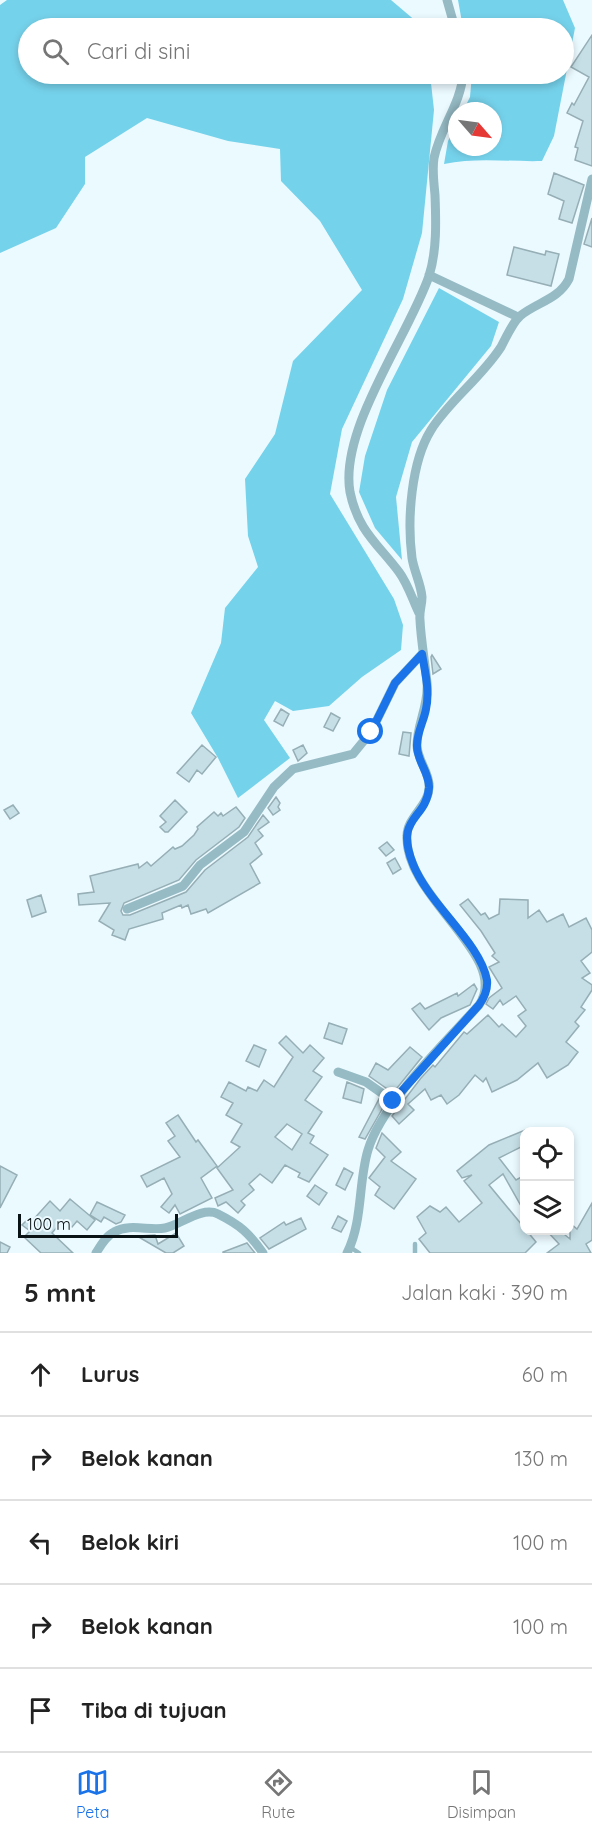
<!DOCTYPE html>
<html lang="id">
<meta charset="utf-8">
<style>
:root{--surface:#fff;--page:#f2f2f2;--text:#222;--muted:#767676;--line:#e0e0e0;--accent:#1a73e8}
body{margin:0;font-family:Quicksand,sans-serif;background:var(--page);color:var(--text)}
.controls{position:absolute;right:18px;bottom:18px;display:grid;overflow:hidden;border-radius:12px;box-shadow:0 3px 9px #0003}
.controls button{width:54px;height:54px;display:grid;place-items:center;padding:0;border:0;border-bottom:2px solid var(--line);background:var(--surface);color:var(--text);font:30px sans-serif}
.compass{position:absolute;left:448px;top:102px;width:54px;height:54px;border-radius:50%;background:var(--surface);box-shadow:0 3px 9px #0003;rotate:118deg}
.scale{position:absolute;left:18px;bottom:15px;width:160px;box-sizing:border-box;padding-left:6px;border:3px solid #091215;border-top:0;font-size:16px;line-height:21px;white-space:nowrap;color:#091215;-webkit-text-stroke:4px #ebfaff;paint-order:stroke}
.stop{position:absolute;width:18px;height:18px;margin:-14px;border:4px solid #1a73e8;border-radius:50%;background:#fff}
.stop.end{background:#1a73e8;border-color:#fff;box-shadow:0 2px 6px #0008}
.list{margin:0;padding:0;list-style:none}
h2{display:flex;justify-content:space-between;align-items:center;height:78px;margin:0;padding:0 24px;font-size:26px}
h2 small{font-size:20px;font-weight:400;color:var(--muted)}
.list li{display:grid;grid-template-columns:39px 1fr auto;gap:18px;align-items:center;box-sizing:border-box;height:84px;padding:0 24px;border-top:2px solid var(--line)}
.list b{display:block;font-size:22px;white-space:nowrap}
.list em{font-size:20px;font-style:normal;color:var(--muted)}
.icon{flex:none;width:33px;height:33px;fill:none;stroke:currentColor;stroke-width:2;stroke-linecap:round;stroke-linejoin:round}
.map{position:relative;flex:none;width:592px;height:1253px;overflow:hidden}
.search{position:absolute;background:var(--surface);box-shadow:0 3px 9px #0003;left:18px;right:18px;top:18px;height:66px;display:flex;align-items:center;gap:15px;box-sizing:border-box;padding:0 21px;border-radius:33px;color:var(--muted);font-size:22px}
.sheet{height:498px;background:var(--surface)}
nav{display:flex;justify-content:space-around;align-items:center;box-sizing:border-box;height:84px;border-top:2px solid var(--line);background:var(--surface);font-size:16px;color:var(--muted)}
nav a{display:grid;justify-items:center;gap:3px}
nav .on{color:var(--accent)}
.map>svg:first-child{display:block}
.forest{fill:#75d2eb}
.building{fill:#c6dfe7;stroke:#96aeb5;stroke-width:1.5;fill-rule:evenodd}
.lines{fill:none;stroke-linecap:round;stroke-linejoin:round}
.service{stroke:#96bbc5;stroke-width:4.5}
.minor{stroke:#96bbc5;stroke-width:9}
.route{stroke:#1a73e8;stroke-width:8}
</style>
<div class="map">
<svg width="592" height="1253" viewBox="0 0 592 1253">
<rect width="100%" height="100%" fill="#ebfaff"/>
<path class="forest" d="M 7,0 L 391,0 L 424,28 L 28,28 L 28,74 L 430,74 L 434,110 L 422,233 L 403,299 L 342,429 L 330,494 L 394,599 L 403,625 L 401,650 L 362,677 L 329,706 L 293,711 L 275,701 L 264,720 L 290,758 L 238,798 L 218,758 L 191,713 L 221,643 L 225,608 L 258,567 L 248,536 L 245,479 L 275,434 L 293,361 L 362,290 L 320,221 L 281,181 L 280,149 L 228,141 L 147,118 L 85,157 L 85,184 L 56,228 L 0,253 L 0,5 Z
M 458,0 L 563,0 L 575,28 L 554,136 L 542,161 C 510,162 476,157 444,164 L 448,141 L 457,123 L 457,147 L 493,147 L 493,111 L 463,111 L 470,97 L 472,74 L 564,74 L 564,28 L 463,28 Z
M 439,288 L 499,322 L 491,346 L 412,442 L 396,497 L 402,560 L 375,528 L 359,492 L 365,456 L 387,390 Z"/>
<path class="building" d="M 592,35 L 592,166 L 575,160 L 578,148 L 575,147 L 583,121 L 567,113 L 572,103 L 574,105 L 589,77 L 571,67 Z
M 554,173 L 584,185 L 572,223 L 559,219 L 564,201 L 548,194 Z
M 592,218 L 592,247 L 584,244 Z
M 514,247 L 545,255 L 546,251 L 559,254 L 551,286 L 507,275 Z
M 432,655 L 441,669 L 433,674 L 431,657 Z
M 281,709 L 289,714 L 283,726 L 274,721 Z
M 331,713 L 340,718 L 333,731 L 324,727 Z
M 403,732 L 411,733 L 409,756 L 399,754 Z
M 202,745 L 216,757 L 202,774 L 197,770 L 189,782 L 177,773 Z
M 303,745 L 307,753 L 298,761 L 293,750 Z
M 276,797 L 280,803 L 278,807 L 280,810 L 273,815 L 268,808 Z
M 175,800 L 187,812 L 168,832 L 165,832 L 160,827 L 166,822 L 160,816 Z
M 13,805 L 19,813 L 10,819 L 4,810 Z
M 236,807 L 245,818 L 239,827 L 196,860 L 179,880 L 124,903 L 121,911 L 123,915 L 130,915 L 186,892 L 205,870 L 248,837 L 263,815 L 269,822 L 258,830 L 263,836 L 255,843 L 262,854 L 250,864 L 260,883 L 208,913 L 206,909 L 191,914 L 188,905 L 182,908 L 181,905 L 162,913 L 163,919 L 129,929 L 125,940 L 112,935 L 114,930 L 99,921 L 110,903 L 79,905 L 78,894 L 94,892 L 90,876 L 138,864 L 139,868 L 147,862 L 151,866 L 173,847 L 175,849 L 182,846 L 194,835 L 198,829 L 197,827 L 214,812 L 218,816 L 221,813 L 223,816 Z
M 387,842 L 394,850 L 386,856 L 379,848 Z
M 395,858 L 401,869 L 393,874 L 387,863 Z
M 41,895 L 46,912 L 32,917 L 27,900 Z
M 468,899 L 481,915 L 485,913 L 489,919 L 499,914 L 500,899 L 528,900 L 528,918 L 539,910 L 547,922 L 563,914 L 569,927 L 586,918 L 592,930 L 592,952 L 581,961 L 590,973 L 582,978 L 592,985 L 592,990 L 581,1007 L 585,1010 L 575,1022 L 579,1026 L 566,1042 L 578,1052 L 568,1065 L 547,1078 L 538,1063 L 517,1080 L 492,1092 L 486,1078 L 483,1082 L 475,1075 L 459,1095 L 447,1104 L 441,1095 L 431,1100 L 425,1089 L 408,1104 L 414,1110 L 399,1124 L 392,1116 L 421,1078 L 433,1065 L 435,1067 L 464,1032 L 467,1034 L 488,1015 L 499,1027 L 502,1024 L 516,1037 L 526,1026 L 518,1016 L 526,1010 L 516,996 L 503,1005 L 500,1000 L 493,1009 L 486,1004 L 489,998 L 502,988 L 489,967 L 499,962 L 492,956 L 495,953 L 481,931 L 460,905 Z
M 474,984 L 477,989 L 470,1005 L 441,1018 L 429,1030 L 412,1009 L 420,1003 L 425,1009 L 457,993 L 458,996 Z
M 329,1023 L 347,1029 L 342,1044 L 324,1038 Z
M 286,1036 L 303,1053 L 310,1045 L 324,1058 L 313,1071 L 322,1077 L 305,1100 L 322,1112 L 308,1133 L 314,1136 L 310,1143 L 328,1155 L 309,1182 L 298,1177 L 300,1173 L 285,1165 L 272,1183 L 260,1174 L 249,1184 L 254,1190 L 241,1201 L 245,1205 L 238,1213 L 226,1202 L 218,1206 L 215,1198 L 233,1190 L 217,1168 L 240,1147 L 231,1142 L 242,1124 L 226,1115 L 233,1103 L 221,1097 L 229,1082 L 246,1091 L 248,1087 L 257,1091 L 264,1080 L 274,1087 L 293,1057 L 279,1043 ZM 287,1124 L 302,1134 L 292,1150 L 275,1137 Z
M 254,1045 L 266,1050 L 259,1067 L 246,1061 Z
M 410,1047 L 422,1057 L 393,1093 L 369,1076 L 376,1063 L 388,1070 Z
M 347,1082 L 364,1089 L 361,1103 L 343,1098 Z
M 379,1099 L 385,1104 L 365,1139 L 359,1137 Z
M 178,1115 L 196,1142 L 198,1140 L 217,1166 L 201,1178 L 212,1198 L 180,1214 L 175,1205 L 169,1213 L 161,1207 L 172,1194 L 164,1178 L 147,1187 L 141,1176 L 180,1157 L 168,1141 L 175,1136 L 166,1123 Z
M 525,1130 L 525,1145 L 499,1158 L 516,1180 L 525,1175 L 525,1213 L 503,1174 L 489,1185 L 536,1242 L 525,1253 L 430,1253 L 419,1239 L 426,1233 L 417,1217 L 430,1206 L 440,1212 L 446,1207 L 459,1222 L 482,1203 L 464,1181 L 472,1175 L 462,1178 L 457,1171 L 489,1145 Z
M 382,1133 L 401,1152 L 391,1161 L 416,1179 L 394,1209 L 375,1195 L 380,1187 L 369,1178 L 385,1157 L 376,1148 Z
M 0,1166 L 17,1175 L 0,1208 Z
M 344,1168 L 353,1173 L 345,1190 L 336,1185 Z
M 315,1185 L 327,1193 L 319,1205 L 307,1196 Z
M 70,1199 L 95,1220 L 87,1230 L 77,1221 L 72,1227 L 63,1220 L 52,1233 L 73,1253 L 41,1253 L 24,1237 L 30,1231 L 22,1225 L 29,1218 L 32,1221 L 50,1201 L 60,1211 Z
M 97,1202 L 125,1215 L 121,1222 L 116,1224 L 104,1217 L 101,1222 L 90,1215 Z
M 592,1203 L 592,1240 L 586,1244 L 591,1253 L 547,1253 L 559,1244 L 546,1230 L 559,1230 L 570,1239 L 570,1223 L 577,1229 Z
M 338,1216 L 347,1221 L 341,1232 L 332,1228 Z
M 301,1218 L 306,1229 L 269,1249 L 260,1238 L 284,1222 L 286,1225 Z
M 176,1233 L 184,1246 L 173,1253 L 166,1253 L 137,1236 L 155,1235 L 158,1244 Z
M 0,1242 L 10,1247 L 7,1253 L 0,1253 Z
M 247,1243 L 255,1253 L 223,1253 L 223,1252 Z"/>
<g class="lines">
<path class="service" d="M 415,1244 L 415,1253
M 350,1247 L 359,1253"/>
<path class="minor" d="M 447,0 L 455,28
M 429,275 L 518,317
M 419,613 C 413,601 408,584 399,572 C 378,544 358,531 350,492 C 339,429 409,335 429,276 C 437,251 436,221 435,195 C 434,183 432,170 434,158 C 440,128 461,104 463,74
M 127,909 L 183,886 L 200,865 L 244,832 L 274,787 L 293,769 L 353,754 L 371,732 L 395,683 L 422,654
M 338,1072 L 366,1082 L 393,1101
M 96,1253 C 101,1245 106,1236 114,1232 C 130,1223 149,1231 165,1228 C 180,1225 202,1206 218,1214 C 240,1225 249,1233 263,1253
M 347,1253 C 363,1222 358,1183 368,1150 C 382,1103 445,1043 479,1005 C 512,957 404,897 407,836 C 407,816 431,805 429,784 C 428,770 417,759 417,745 C 417,724 429,705 427,683 C 425,662 421,641 420,620 C 419,612 422,605 422,597 C 421,584 414,571 412,558 C 407,520 411,462 431,430 C 449,401 481,378 501,347 C 506,338 512,323 520,316 C 537,302 558,300 569,279 L 592,179"/>
</g>
<g class="lines">
<path class="route" d="M 371,732 L 395,683 L 422,654 C 425,672 430,691 426,709 C 424,721 417,732 417,745 C 416,760 430,773 429,788 C 426,821 394,816 413,864 C 429,905 480,942 487,980 C 488,989 484,998 479,1005 L 393,1101"/>
</g>
</svg>
<div class="controls">
<button><svg class="icon" aria-label="locate" viewBox="0 0 24 24"><circle cx="12" cy="12" r="6"/><path d="M12 2v4M12 18v4M2 12h4M18 12h4"/></svg></button>
<button><svg class="icon" aria-label="layers" viewBox="0 0 24 24"><path d="M12 4l9 5-9 5-9-5zM3 14l9 5 9-5"/></svg></button>
</div>
<svg class="compass" viewBox="-18 -18 36 36"><path d="M0-13l5 13h-10z" fill="#e53935"/><path d="M0 13l5-13h-10z" fill="#767676"/></svg>
<div class="scale">100 m</div>
<div class="stop" style="left:371px;top:732px"></div>
<div class="stop end" style="left:393px;top:1101px"></div>
<div class="search"><svg class="icon" aria-label="search" viewBox="0 0 24 24"><circle cx="10" cy="10" r="6"/><path d="M15 15l6 6"/></svg>Cari di sini</div>
</div>
<section class="sheet">
<h2>5 mnt<small>Jalan kaki · 390 m</small></h2>
<ul class="list">
<li><svg class="icon" aria-label="ahead" viewBox="0 0 24 24"><path d="M12 20V5M6 11l6-6 6 6"/></svg><div><b>Lurus</b></div><em>60 m</em></li>
<li><svg class="icon" aria-label="right" viewBox="0 0 24 24"><path d="M7 20v-9h11M14 6l5 5-5 5"/></svg><div><b>Belok kanan</b></div><em>130 m</em></li>
<li><svg class="icon" aria-label="left" viewBox="0 0 24 24"><path d="M17 20v-9H6M10 6l-5 5 5 5"/></svg><div><b>Belok kiri</b></div><em>100 m</em></li>
<li><svg class="icon" aria-label="right" viewBox="0 0 24 24"><path d="M7 20v-9h11M14 6l5 5-5 5"/></svg><div><b>Belok kanan</b></div><em>100 m</em></li>
<li><svg class="icon" aria-label="arrive" viewBox="0 0 24 24"><path d="M6 21V4h12l-3 4 3 4H6"/></svg><div><b>Tiba di tujuan</b></div></li>
</ul>
</section>
<nav>
<a class="on"><svg class="icon" aria-label="map" viewBox="0 0 24 24"><path d="M3 6l6-2 6 2 6-2v14l-6 2-6-2-6 2zM9 4v14M15 6v14"/></svg>Peta</a>
<a><svg class="icon" aria-label="directions" viewBox="0 0 24 24"><path d="M12 3l9 9-9 9-9-9zM9 14v-3h6M13 9l2 2-2 2"/></svg>Rute</a>
<a><svg class="icon" aria-label="saved" viewBox="0 0 24 24"><path d="M7 4h10v16l-5-4-5 4z"/></svg>Disimpan</a>
</nav>
